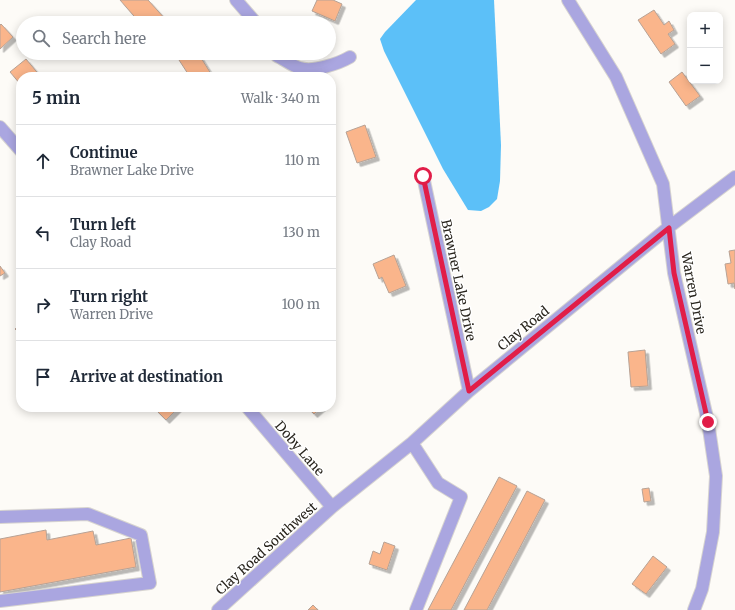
<!DOCTYPE html>
<meta charset="utf-8">
<style>
:root{--surface:#fff;--page:#f2f2f3;--text:#1f2937;--muted:#747a83;--line:#e0e1e3}
body{margin:0;font-family:Merriweather,serif;background:var(--page);color:var(--text)}
.controls{position:absolute;right:12px;top:12px;display:grid;overflow:hidden;border-radius:8px;box-shadow:0 2px 10px #0003}
.controls button{width:36px;height:36px;display:grid;place-items:center;padding:0;border:0;border-bottom:1px solid var(--line);background:var(--surface);color:var(--text);font:20px sans-serif}
.stop{position:absolute;width:12px;height:12px;margin:-9px;border:3px solid #e11d48;border-radius:50%;background:#fff}
.stop.end{background:#e11d48;border-color:#fff;box-shadow:0 1px 4px #0008}
.list{margin:0;padding:0;list-style:none}
h2{display:flex;justify-content:space-between;align-items:center;height:52px;margin:0;padding:0 16px;font-size:17px}
h2 small{font-size:13px;font-weight:400;color:var(--muted)}
.list li{display:grid;grid-template-columns:26px 1fr auto;gap:12px;align-items:center;box-sizing:border-box;height:72px;padding:0 16px;border-top:1px solid var(--line)}
.list b{display:block;font-size:15px;white-space:nowrap}
.list p{margin:0;font-size:13px;white-space:nowrap;color:var(--muted)}
.list em{font-size:13px;font-style:normal;color:var(--muted)}
.icon{flex:none;width:22px;height:22px;fill:none;stroke:currentColor;stroke-width:2;stroke-linecap:round;stroke-linejoin:round}
.map{position:relative;flex:none;width:735px;height:610px;overflow:hidden}
.search{position:absolute;background:var(--surface);box-shadow:0 2px 10px #0003;left:16px;top:16px;width:320px;height:44px;display:flex;align-items:center;gap:10px;box-sizing:border-box;padding:0 14px;border-radius:22px;color:var(--muted);font-size:15px}
.panel{position:absolute;background:var(--surface);box-shadow:0 2px 10px #0003;left:16px;top:72px;width:320px;height:340px;border-radius:16px}
.map>svg:first-child{display:block}
.water{fill:#5cc0f8}
.building{fill:#fab58b;stroke:#b7a295;filter:url(#shadow)}
.lines{fill:none;stroke-linecap:round;stroke-linejoin:round}
.minor-casing{stroke:#d7d4d0;stroke-width:14}
.minor{stroke:#aaa6e0;stroke-width:12}
.route{stroke:#e11d48;stroke-width:5}
.labels{text-anchor:middle;stroke-width:3;stroke-linejoin:round;paint-order:stroke}
.street-label{font-size:13px;fill:#28241c;stroke:#fff}
</style>
<div class="map">
<svg width="735" height="610" viewBox="0 0 735 610">
<defs>
<filter id="shadow"><feDropShadow dx="3.5" dy="3.5" stdDeviation="0" flood-color="#0004"/></filter>
</defs>
<rect width="100%" height="100%" fill="#fdfbf7"/>
<path class="water" d="M 416,0 L 494,0 L 501,145 L 500,181 L 497,199 L 489,207 L 481,211 L 468,210 L 443,169 L 384,51 L 380,39 L 385,32 Z"/>
<path class="building" d="M 120,0 L 148,0 L 167,21 L 164,23 L 140,23 Z
M 317,0 L 333,0 L 342,4 L 335,21 L 312,11 Z
M 654,10 L 664,25 L 669,21 L 674,30 L 668,34 L 675,44 L 661,54 L 638,20 Z
M 1,24 L 13,37 L 0,49 L 0,25 Z
M 190,53 L 198,53 L 213,77 L 190,77 L 179,60 Z
M 26,59 L 41,77 L 21,77 L 21,85 L 10,72 Z
M 682,72 L 700,96 L 686,106 L 669,82 Z
M 365,125 L 376,157 L 357,163 L 346,132 Z
M 735,250 L 735,289 L 734,283 L 728,284 L 725,264 L 731,263 L 729,251 Z
M 394,255 L 406,286 L 389,293 L 382,277 L 379,279 L 373,264 Z
M 0,266 L 5,273 L 0,276 Z
M 21,324 L 21,335 L 15,329 Z
M 645,350 L 648,386 L 631,387 L 628,352 Z
M 156,407 L 179,407 L 166,420 L 155,409 Z
M 307,407 L 322,407 L 314,414 Z
M 499,477 L 517,486 L 451,610 L 428,610 Z
M 649,488 L 651,501 L 644,502 L 642,489 Z
M 527,491 L 545,500 L 487,610 L 464,610 Z
M 46,530 L 47,540 L 93,531 L 96,545 L 131,538 L 136,567 L 0,592 L 0,539 Z
M 384,542 L 395,546 L 387,570 L 369,564 L 373,551 L 380,554 Z
M 653,556 L 667,567 L 646,594 L 632,584 Z
M 313,605 L 318,610 L 308,610 Z"/>
<g class="lines">
<defs>
<path id="minor" d="M 236,0 L 256,23
M 568,0 L 616,77 L 663,184 L 674,273 L 708,422 L 716,476 L 713,532 L 702,589 L 694,610
M 276,53 L 277,56 C 284,59 292,66 300,68 C 313,72 338,64 350,57
M 0,127 L 21,151
M 423,176 L 469,391
M 247,407 L 332,507
M 412,443 L 438,483 L 461,497 L 416,610
M 0,517 L 88,514 L 141,535 L 150,583 L 0,601
M 218,610 L 332,507 L 412,443 L 469,391 L 669,227 L 735,177"/>
</defs>
<use href="#minor" class="minor-casing"/>
<use href="#minor" class="minor"/>
</g>
<g class="lines">
<path class="route" d="M 423,176 L 469,391 L 669,228 L 674,273 L 708,422"/>
</g>
<g class="labels">
<g class="street-label">
<text transform="translate(459 280) rotate(78)" y="5">Brawner Lake Drive</text>
<text transform="translate(694 293) rotate(79)" y="5">Warren Drive</text>
<text transform="translate(523 328) rotate(-39)" y="5">Clay Road</text>
<text transform="translate(300 448) rotate(49)" y="5">Doby Lane</text>
<text transform="translate(266 548) rotate(-42)" y="5">Clay Road Southwest</text>
</g>
</g>
</svg>
<div class="controls">
<button>+</button>
<button>−</button>
</div>
<div class="stop" style="left:423px;top:176px"></div>
<div class="stop end" style="left:708px;top:422px"></div>
<div class="search"><svg class="icon" aria-label="search" viewBox="0 0 24 24"><circle cx="10" cy="10" r="6"/><path d="M15 15l6 6"/></svg>Search here</div>
<section class="panel">
<h2>5 min<small>Walk · 340 m</small></h2>
<ul class="list">
<li><svg class="icon" aria-label="ahead" viewBox="0 0 24 24"><path d="M12 20V5M6 11l6-6 6 6"/></svg><div><b>Continue</b><p>Brawner Lake Drive</p></div><em>110 m</em></li>
<li><svg class="icon" aria-label="left" viewBox="0 0 24 24"><path d="M17 20v-9H6M10 6l-5 5 5 5"/></svg><div><b>Turn left</b><p>Clay Road</p></div><em>130 m</em></li>
<li><svg class="icon" aria-label="right" viewBox="0 0 24 24"><path d="M7 20v-9h11M14 6l5 5-5 5"/></svg><div><b>Turn right</b><p>Warren Drive</p></div><em>100 m</em></li>
<li><svg class="icon" aria-label="arrive" viewBox="0 0 24 24"><path d="M6 21V4h12l-3 4 3 4H6"/></svg><div><b>Arrive at destination</b></div></li>
</ul>
</section>
</div>
